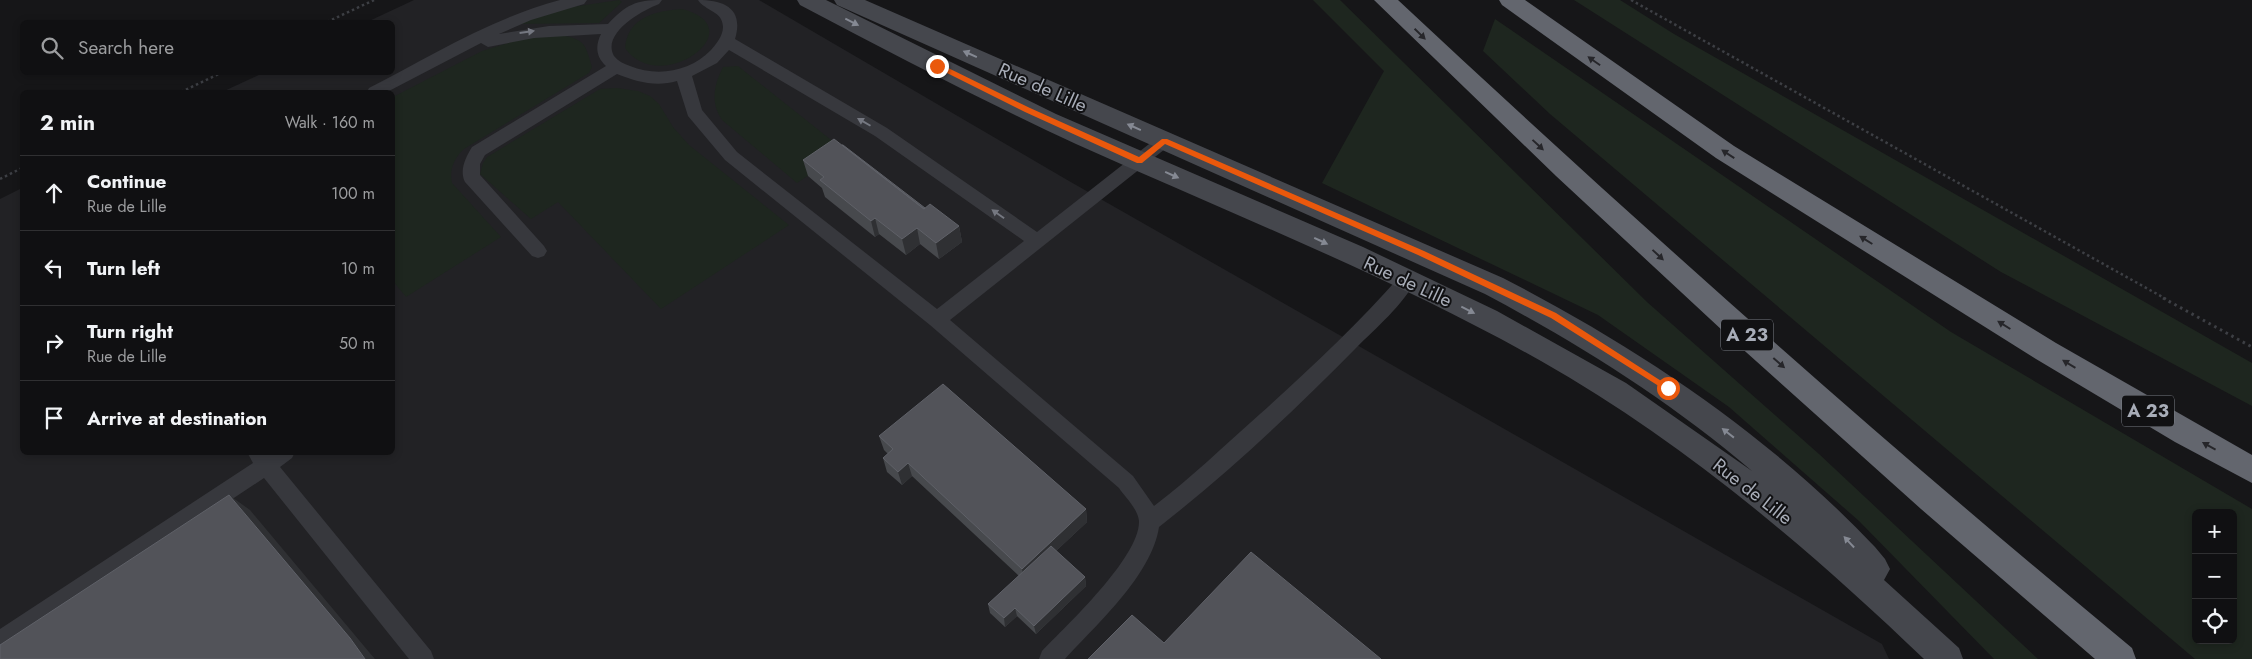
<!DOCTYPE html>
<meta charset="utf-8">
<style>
:root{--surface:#101012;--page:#1e1e20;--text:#f1f3f6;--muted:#9c9d9f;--line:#303032}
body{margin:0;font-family:Jost,sans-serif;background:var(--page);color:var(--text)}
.controls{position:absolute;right:15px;bottom:15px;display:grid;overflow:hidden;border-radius:8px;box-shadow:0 2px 8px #0003}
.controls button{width:45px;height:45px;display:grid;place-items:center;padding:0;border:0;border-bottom:1px solid var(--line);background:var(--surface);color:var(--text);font:25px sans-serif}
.stop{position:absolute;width:15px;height:15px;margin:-11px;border:4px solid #ea580c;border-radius:50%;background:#fff}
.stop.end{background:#ea580c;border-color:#fff;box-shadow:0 1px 5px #0008}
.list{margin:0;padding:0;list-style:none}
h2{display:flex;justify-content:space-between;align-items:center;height:65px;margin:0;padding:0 20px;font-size:21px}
h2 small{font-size:16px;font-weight:400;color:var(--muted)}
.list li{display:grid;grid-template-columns:32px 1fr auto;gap:15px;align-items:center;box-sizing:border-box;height:75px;padding:0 20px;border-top:1px solid var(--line)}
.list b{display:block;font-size:19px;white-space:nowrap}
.list p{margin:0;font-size:16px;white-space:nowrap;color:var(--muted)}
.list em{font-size:16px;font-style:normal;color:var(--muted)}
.icon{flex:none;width:28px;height:28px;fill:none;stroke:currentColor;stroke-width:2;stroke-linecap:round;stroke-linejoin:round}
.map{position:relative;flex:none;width:2252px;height:659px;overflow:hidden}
.search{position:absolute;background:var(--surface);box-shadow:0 2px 8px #0003;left:20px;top:20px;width:375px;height:55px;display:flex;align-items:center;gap:12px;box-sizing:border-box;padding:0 18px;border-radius:8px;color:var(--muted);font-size:19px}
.panel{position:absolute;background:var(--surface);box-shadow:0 2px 8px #0003;left:20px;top:90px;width:375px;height:365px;border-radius:8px}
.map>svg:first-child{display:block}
.built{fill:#222225}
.green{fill:#1e261f;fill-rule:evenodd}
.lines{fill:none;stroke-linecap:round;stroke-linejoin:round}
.path-far1{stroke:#3d3f44;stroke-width:2.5;stroke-dasharray:2.5 3;stroke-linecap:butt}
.path{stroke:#3d3f44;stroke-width:3;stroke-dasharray:2.5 4;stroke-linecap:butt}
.lane{fill:#37383d;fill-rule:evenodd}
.secondary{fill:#45474d;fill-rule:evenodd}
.highway{fill:#63666e;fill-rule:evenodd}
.wall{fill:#47494d}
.shaded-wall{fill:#2f3033}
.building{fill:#525359;stroke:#5f6168}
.oneway{fill:#858993}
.oneway2{fill:#757881}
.oneway3{fill:#26262a}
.route{fill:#ea580c}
.labels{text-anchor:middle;stroke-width:4;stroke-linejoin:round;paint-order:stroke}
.shield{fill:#111113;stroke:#7b7e86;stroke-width:1}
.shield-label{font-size:18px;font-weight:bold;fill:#a8adb8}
.street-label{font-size:19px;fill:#a8adb8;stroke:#111113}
</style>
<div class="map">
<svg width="2252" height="659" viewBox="0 0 2252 659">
<rect width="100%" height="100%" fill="#161618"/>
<path class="built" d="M 414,0 L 759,0 L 1069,181 L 1882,644 L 1889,659 L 0,659 L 0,199 L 22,188 L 22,452 L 392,452 L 392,92 L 222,92 L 263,73 L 392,72 L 392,22 L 367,22 Z"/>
<path class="green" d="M 619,0 L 622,2 L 599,23 L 515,24 L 572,7 Z
M 1313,0 L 1340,0 L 1647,302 L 1819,454 L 2038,659 L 1994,659 L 1859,521 L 1729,407 L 1598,315 L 1322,183 L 1384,71 Z
M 1574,0 L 1620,0 L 1674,34 L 2252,363 L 2252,406 L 2001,272 Z
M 682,9 C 756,28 660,98 625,48 C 628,17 655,11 682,9 Z
M 1495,19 L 1951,332 L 2252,509 L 2252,659 L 2195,659 L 1550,114 L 1483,51 ZM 2196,513 L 2233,513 L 2233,640 L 2196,640 Z
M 561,35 C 586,40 585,44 592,67 L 589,73 L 464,149 C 454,158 449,170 452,183 L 501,237 L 406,297 L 393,281 L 393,97 L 482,51 L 521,39 Z
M 738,66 L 845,151 L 797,183 L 722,120 C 710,102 714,85 723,67 Z
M 616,88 L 638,91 L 650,96 L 659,104 L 673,127 L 689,145 L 789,225 L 661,309 L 558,202 L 531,219 L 480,174 L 483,163 L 487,157 L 600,89 Z"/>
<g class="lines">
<path class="path-far1" d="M 1631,0 L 2166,299
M 327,22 L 374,0
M 181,92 L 223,72
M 0,179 L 22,168"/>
<path class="path" d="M 2163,298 L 2252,347"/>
<path class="lane" d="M 560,0 L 587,0 L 584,4 L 531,20 L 499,34 L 549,26 L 608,24 C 626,5 635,0 662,0 L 659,4 C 643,10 601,33 614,56 C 618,61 624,64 630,66 C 657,77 690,72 711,50 C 716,44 723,36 723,27 C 723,11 705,11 698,0 C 725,0 744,9 735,39 L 887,128 L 1037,232 L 1158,137 L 1164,135 L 1170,137 L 1172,141 L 1170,145 L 950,320 L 1133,476 L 1154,506 C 1191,478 1225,445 1260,414 C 1309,370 1357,325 1401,275 L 1407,273 L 1413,275 L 1416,280 C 1403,305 1376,328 1356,348 C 1294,411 1228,473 1159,527 C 1152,575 1096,625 1065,659 L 1039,659 L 1042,651 C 1067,625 1140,557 1139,521 C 1138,509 1125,497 1119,488 L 930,325 L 725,160 L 688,116 L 677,81 C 656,87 637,82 617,74 L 485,155 L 480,164 L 480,175 L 544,246 L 547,251 L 544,256 L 538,258 L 532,256 L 465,182 C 459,170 466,157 472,147 L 606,66 C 596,57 595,46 601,34 L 534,38 L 488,47 L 481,43 L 387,92 L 367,92 L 369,88 C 431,56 492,18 560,0 ZM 729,50 L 875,136 L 1024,241 L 937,309 L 737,152 L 702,110 L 692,76 L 717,63 Z
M 247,452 L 295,452 L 292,458 L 280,467 L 431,651 L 434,659 L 409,659 L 264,478 L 0,653 L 0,629 L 253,463 Z"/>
<path class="secondary" d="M 797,0 L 826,0 L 1056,114 L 1363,247 L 1497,311 L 1626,383 L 1752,471 C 1670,401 1579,344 1485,294 L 837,5 L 834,0 L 865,0 L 1503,278 C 1640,349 1769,435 1875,547 L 1885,559 L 1890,569 L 1884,580 L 1959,648 L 1963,659 L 1924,659 C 1807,547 1682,441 1541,361 C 1392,277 1232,214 1076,144 C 983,101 891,53 800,5 Z"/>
<path class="highway" d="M 1374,0 L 1398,0 C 1637,223 1880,440 2132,648 L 2136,659 L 2095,659 L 1921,509 L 1737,344 L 1556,176 Z
M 1499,0 L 1525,0 L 1734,146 L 2056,343 L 2252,455 L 2252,483 L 2175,442 L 2036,359 L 1716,158 L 1502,5 Z"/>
</g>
<path class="wall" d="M 803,160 L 925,208 L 959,226 L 962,242 L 939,259 L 920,244 L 906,255 L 879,234 L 875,237 L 825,197 L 822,188 L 808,176 Z
M 879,436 L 1086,509 L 1087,522 L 1056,551 L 1085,577 L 1086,586 L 1036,634 L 1017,616 L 1005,627 L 990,613 L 988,604 L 1019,576 L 912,476 L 902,485 L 887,472 L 883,458 L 888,454 L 884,450 Z"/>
<path class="shaded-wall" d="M 875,218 L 879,234 L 875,237 L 871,221 Z
M 959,226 L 962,242 L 939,259 L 936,243 Z
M 917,228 L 920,244 L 906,255 L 902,239 Z
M 908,463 L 912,476 L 902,485 L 898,472 Z
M 229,495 L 250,510 L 369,652 L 375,659 L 365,659 Z
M 1086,509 L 1087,522 L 1024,581 L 1022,569 Z
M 1085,577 L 1086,586 L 1036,634 L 1034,626 Z
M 1015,608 L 1017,616 L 1005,627 L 1004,618 Z"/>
<path class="building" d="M 834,139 L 924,209 L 930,204 L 959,226 L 936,243 L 917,228 L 902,239 L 875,218 L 871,221 L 820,180 L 824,177 L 803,160 Z
M 842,145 L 843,145 L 925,208 L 924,209 Z
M 943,384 L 1086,509 L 1022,569 L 908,463 L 898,472 L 883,458 L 893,449 L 879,436 Z
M 229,495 L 350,638 L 365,659 L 0,659 L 0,645 Z
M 1051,546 L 1085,577 L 1034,626 L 1015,608 L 1004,618 L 988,604 Z
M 1251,552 L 1381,659 L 1088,659 L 1132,615 L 1164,643 Z"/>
<defs><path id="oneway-solid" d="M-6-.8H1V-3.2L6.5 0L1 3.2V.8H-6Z" transform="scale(1.25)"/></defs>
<g class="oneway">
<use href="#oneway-solid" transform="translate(852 22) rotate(27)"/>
<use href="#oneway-solid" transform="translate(970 54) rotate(-156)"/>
<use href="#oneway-solid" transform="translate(1134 127) rotate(-156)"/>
<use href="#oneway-solid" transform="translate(1172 175) rotate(24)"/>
<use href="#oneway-solid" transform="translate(1321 241) rotate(25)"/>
<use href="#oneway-solid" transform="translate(1468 310) rotate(27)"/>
<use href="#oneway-solid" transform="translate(1728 433) rotate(-142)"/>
<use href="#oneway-solid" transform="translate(1849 542) rotate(-133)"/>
</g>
<g class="oneway2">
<use href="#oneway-solid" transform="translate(527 32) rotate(-8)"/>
<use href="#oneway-solid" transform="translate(864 122) rotate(-150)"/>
<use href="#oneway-solid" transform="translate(998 214) rotate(-145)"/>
</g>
<g class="oneway3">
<use href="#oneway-solid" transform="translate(1420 34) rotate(44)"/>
<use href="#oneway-solid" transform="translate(1594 61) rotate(-145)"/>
<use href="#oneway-solid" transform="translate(1538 145) rotate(43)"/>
<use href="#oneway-solid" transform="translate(1728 154) rotate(-147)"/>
<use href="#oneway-solid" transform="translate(1866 240) rotate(-148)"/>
<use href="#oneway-solid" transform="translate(1658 255) rotate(43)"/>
<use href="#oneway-solid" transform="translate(2004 325) rotate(-148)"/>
<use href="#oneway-solid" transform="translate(1779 363) rotate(41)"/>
<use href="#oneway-solid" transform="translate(2069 364) rotate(-149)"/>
<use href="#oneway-solid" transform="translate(2209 446) rotate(-151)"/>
</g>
<path class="route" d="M 935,64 L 940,64 L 1030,108 L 1139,157 L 1162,139 L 1167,139 L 1424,251 L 1556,313 L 1672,388 L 1671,390 L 1665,390 L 1551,318 L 1418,255 L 1165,144 L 1142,163 L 1137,163 L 1025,112 L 935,67 Z"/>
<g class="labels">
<g class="shield">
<rect x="1721" y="319.5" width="52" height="31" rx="4"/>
<rect x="2122" y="395.5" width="52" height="31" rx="4"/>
</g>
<g class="shield-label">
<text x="1747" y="341">A 23</text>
<text x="2148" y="417">A 23</text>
</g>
<g class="street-label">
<text transform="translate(1043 87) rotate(24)" y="7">Rue de Lille</text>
<text transform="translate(1408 281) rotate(25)" y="7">Rue de Lille</text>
<text transform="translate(1753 491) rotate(38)" y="7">Rue de Lille</text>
</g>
</g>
</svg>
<div class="controls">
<button>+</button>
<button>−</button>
<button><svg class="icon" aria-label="locate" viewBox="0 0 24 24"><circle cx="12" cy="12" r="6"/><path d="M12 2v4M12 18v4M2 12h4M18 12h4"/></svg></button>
</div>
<div class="stop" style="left:1668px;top:388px"></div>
<div class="stop end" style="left:937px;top:66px"></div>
<div class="search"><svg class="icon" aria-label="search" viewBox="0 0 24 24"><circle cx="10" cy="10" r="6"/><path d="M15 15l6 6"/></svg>Search here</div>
<section class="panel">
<h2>2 min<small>Walk · 160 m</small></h2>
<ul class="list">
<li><svg class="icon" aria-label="ahead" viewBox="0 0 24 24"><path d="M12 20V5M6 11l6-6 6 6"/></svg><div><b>Continue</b><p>Rue de Lille</p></div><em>100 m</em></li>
<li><svg class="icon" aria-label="left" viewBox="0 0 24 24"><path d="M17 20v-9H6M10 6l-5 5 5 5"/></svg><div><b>Turn left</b></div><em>10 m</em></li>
<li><svg class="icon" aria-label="right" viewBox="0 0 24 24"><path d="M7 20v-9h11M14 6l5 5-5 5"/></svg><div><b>Turn right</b><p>Rue de Lille</p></div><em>50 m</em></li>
<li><svg class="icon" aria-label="arrive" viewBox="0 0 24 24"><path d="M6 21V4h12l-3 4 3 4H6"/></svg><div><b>Arrive at destination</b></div></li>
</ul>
</section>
</div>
